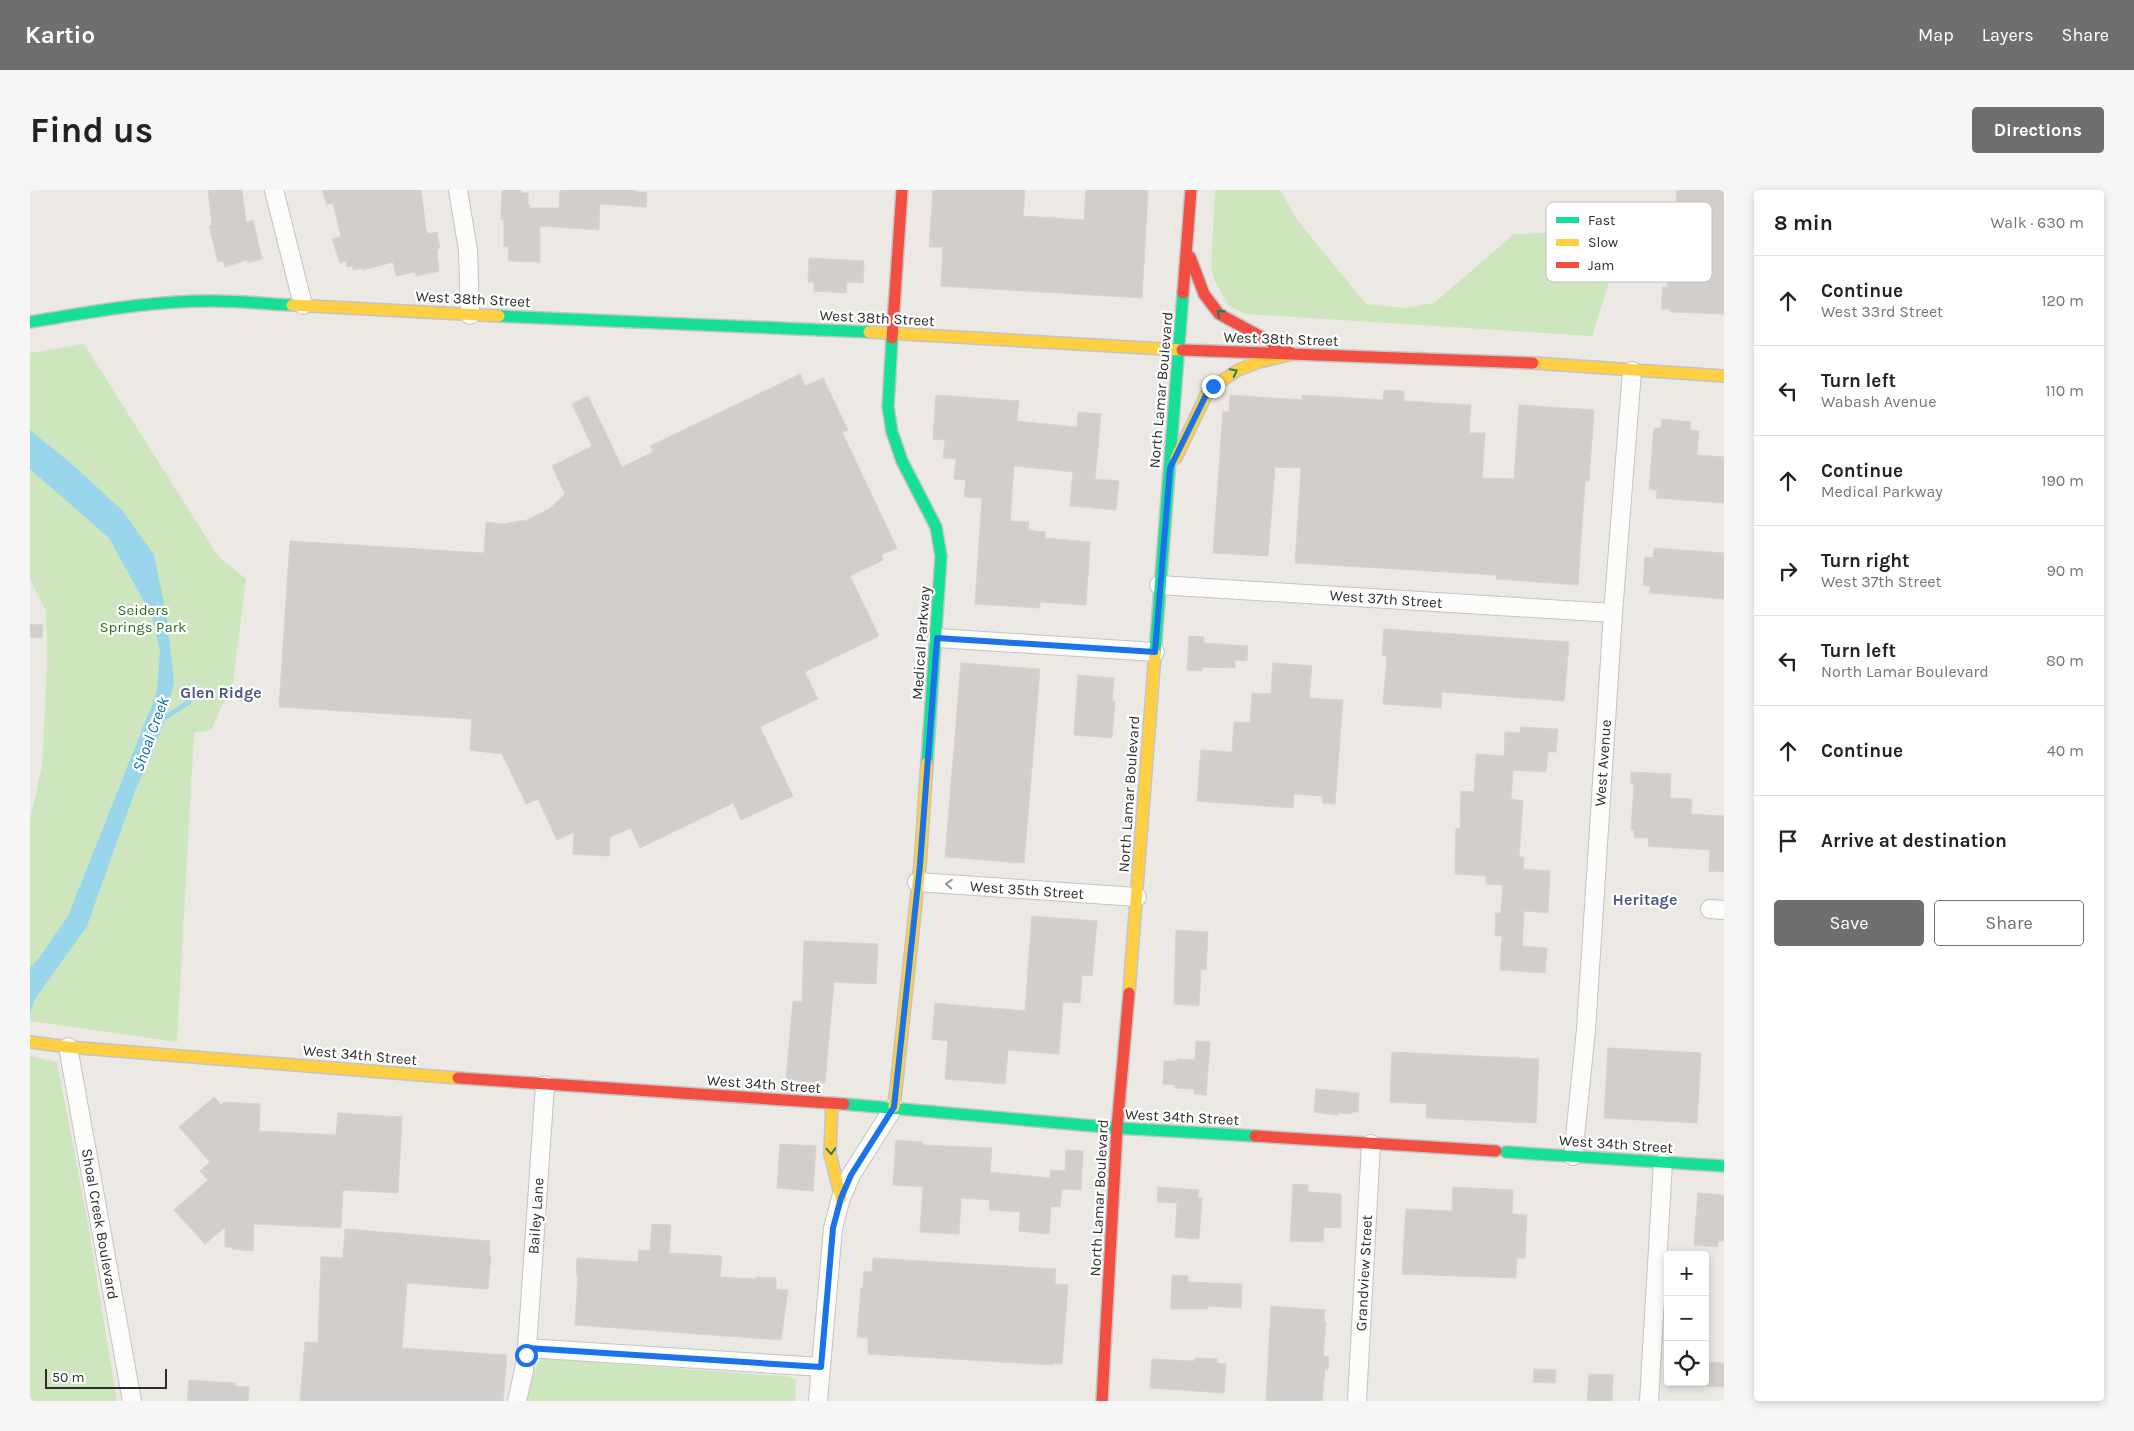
<!DOCTYPE html>
<meta charset="utf-8">
<style>
:root{--surface:#fff;--page:#f6f6f6;--text:#222;--muted:#767676;--line:#e0e0e0;--accent:#706f6e}
body{margin:0;font-family:Karla,sans-serif;background:var(--page);color:var(--text)}
.controls{position:absolute;right:15px;bottom:15px;display:grid;overflow:hidden;border-radius:5px;box-shadow:0 2px 8px #0003}
.controls button{width:45px;height:45px;display:grid;place-items:center;padding:0;border:0;border-bottom:1px solid var(--line);background:var(--surface);color:var(--text);font:25px sans-serif}
.scale{position:absolute;left:15px;bottom:12px;width:122px;box-sizing:border-box;padding-left:5px;border:2px solid #2e2e2e;border-top:0;font-size:14px;line-height:18px;white-space:nowrap;color:#2e2e2e;-webkit-text-stroke:4px #fff;paint-order:stroke}
.stop{position:absolute;width:15px;height:15px;margin:-11px;border:4px solid #1a73e8;border-radius:50%;background:#fff}
.stop.end{background:#1a73e8;border-color:#fff;box-shadow:0 1px 5px #0008}
.list{margin:0;padding:0;list-style:none}
h2{display:flex;justify-content:space-between;align-items:center;height:65px;margin:0;padding:0 20px;font-size:21px}
h2 small{font-size:16px;font-weight:400;color:var(--muted)}
.list li{display:grid;grid-template-columns:32px 1fr auto;gap:15px;align-items:center;box-sizing:border-box;height:90px;padding:0 20px;border-top:1px solid var(--line)}
.list b{display:block;font-size:19px;white-space:nowrap}
.list p{margin:0;font-size:16px;white-space:nowrap;color:var(--muted)}
.list em{font-size:16px;font-style:normal;color:var(--muted)}
.actions{display:flex;gap:10px;padding:15px 20px}
.actions a{flex:1;padding:11px 0;border:1px solid var(--accent);border-radius:5px;text-align:center;font-size:18px;color:var(--accent)}
.actions .main{background:var(--accent);color:#fff}
.icon{flex:none;width:28px;height:28px;fill:none;stroke:currentColor;stroke-width:2;stroke-linecap:round;stroke-linejoin:round}
.map{position:relative;flex:none;width:1694px;height:1211px;overflow:hidden;border-radius:5px}
header{display:flex;align-items:center;gap:30px;box-sizing:border-box;height:70px;padding:0 25px;background:var(--accent);color:#fff}
header strong{font-size:24px}
nav{display:flex;gap:28px;margin-inline-start:auto;font-size:18px}
.intro{display:flex;align-items:center;justify-content:space-between;box-sizing:border-box;height:120px;padding:0 30px}
h1{margin:0;font-size:35px}
.button{padding:12px 22px;border-radius:5px;background:var(--accent);color:#fff;font-size:18px;font-weight:700}
main{display:flex;gap:30px;padding:0 30px}
aside{flex:1;background:var(--surface);border-radius:5px;box-shadow:0 2px 8px #0003}
.map>svg:first-child{display:block}
.green{fill:#cee6be}
.water{fill:#99d6ec}
.lines{fill:none;stroke-linecap:round;stroke-linejoin:round}
.stream{stroke:#99d6ec;stroke-width:5}
.building{fill:#d1cecb;stroke:#d7d4d0}
.street-casing{stroke:#c5c4c5;stroke-width:20}
.fast-casing{stroke:#c5c4c5;stroke-width:14}
.slow-casing{stroke:#c5c4c5;stroke-width:14}
.jam-casing{stroke:#c5c4c5;stroke-width:14}
.street{stroke:#fcfcfb;stroke-width:18}
.fast{stroke:#16e098;stroke-width:11}
.slow{stroke:#ffcf43;stroke-width:11}
.jam{stroke:#f24e42;stroke-width:11}
.oneway{stroke:#237e5e}
.oneway2{stroke:#959594}
.route{stroke:#1a73e8;stroke-width:6}
.labels{text-anchor:middle;stroke-width:4.5;stroke-linejoin:round;paint-order:stroke}
.street-label{font-size:15px;fill:#2e2e2e;stroke:#fff}
.park-label{font-size:15px;fill:#2c6e1b;stroke:#fff}
.neighbourhood-label{font-size:16px;font-weight:bold;fill:#4d5680;stroke:#fff}
.water-label{font-size:16px;font-style:italic;fill:#0d6fa3;stroke:#fff}
.key{fill:#fff;stroke:#c0c0c0;stroke-width:1}
.key-label{font-size:14px;fill:#2e2e2e}
</style>
<header>
<strong>Kartio</strong>
<nav><a>Map</a><a>Layers</a><a>Share</a></nav>
</header>
<div class="intro"><h1>Find us</h1><a class="button">Directions</a></div>
<main>
<div class="map">
<svg width="1694" height="1211" viewBox="0 0 1694 1211">
<rect width="100%" height="100%" fill="#ece8e4"/>
<path class="green" d="M 1185,0 L 1250,0 L 1268,31 L 1336,114 L 1375,118 L 1404,113 L 1484,44 L 1518,43 L 1583,80 L 1562,146 L 1215,124 L 1198,115 L 1184,89 L 1181,78 Z
M 54,154 L 188,366 L 216,389 L 203,492 L 181,540 L 164,543 L 147,852 L 0,831 L 0,629 L 12,577 L 17,475 L 16,421 L 0,389 L 0,163 Z
M 0,866 L 27,872 L 55,1017 L 87,1211 L 0,1211 Z
M 511,1168 L 760,1187 L 766,1190 L 765,1211 L 491,1211 L 491,1204 Z"/>
<path class="water" d="M 0,240 L 43,275 L 93,321 L 124,365 L 137,429 L 144,493 L 131,541 L 105,601 L 57,736 L 5,809 L 0,824 L 0,777 L 9,768 L 38,726 L 127,502 L 130,461 L 122,426 L 79,348 L 0,279 Z"/>
<g class="lines">
<path class="stream" d="M 130,531 L 159,512"/>
</g>
<path class="building" d="M 178,0 L 212,0 L 216,32 L 223,30 L 232,69 L 218,73 L 217,70 L 195,77 L 193,71 L 188,72 L 179,36 L 182,35 Z
M 292,0 L 391,0 L 396,39 L 398,44 L 407,42 L 410,58 L 407,59 L 409,81 L 386,86 L 385,82 L 366,86 L 363,72 L 333,80 L 333,78 L 323,80 L 322,76 L 317,77 L 316,71 L 310,73 L 302,49 L 311,47 L 303,13 L 297,15 Z
M 472,0 L 491,0 L 491,3 L 498,3 L 498,15 L 500,15 L 500,18 L 529,18 L 530,0 L 606,0 L 606,2 L 617,2 L 616,17 L 570,14 L 569,40 L 510,36 L 510,72 L 478,71 L 479,57 L 474,56 L 474,30 L 471,30 Z
M 903,0 L 995,0 L 993,26 L 1054,30 L 1056,0 L 1118,0 L 1112,108 L 911,96 L 913,57 L 899,57 Z
M 1647,0 L 1694,0 L 1694,124 L 1640,122 L 1640,119 L 1631,119 L 1633,97 L 1637,97 L 1638,89 L 1641,89 Z
M 779,68 L 834,71 L 833,93 L 817,92 L 816,103 L 784,101 L 784,92 L 778,92 Z
M 770,184 L 775,196 L 793,188 L 818,240 L 812,242 L 867,358 L 851,365 L 853,370 L 820,386 L 849,446 L 775,482 L 788,509 L 730,537 L 763,606 L 711,630 L 703,613 L 610,658 L 601,638 L 580,647 L 579,666 L 543,664 L 544,642 L 527,650 L 508,609 L 496,614 L 472,564 L 440,560 L 442,529 L 249,517 L 260,351 L 454,363 L 456,332 L 472,334 L 497,330 L 519,319 L 535,304 L 522,276 L 562,256 L 542,214 L 558,206 L 592,277 L 623,262 L 620,256 Z
M 1354,200 L 1374,201 L 1374,211 L 1441,215 L 1439,243 L 1455,243 L 1452,288 L 1484,289 L 1489,215 L 1564,220 L 1559,291 L 1555,291 L 1548,395 L 1466,389 L 1466,385 L 1265,373 L 1271,278 L 1245,277 L 1238,366 L 1183,363 L 1193,221 L 1199,222 L 1200,205 L 1272,210 L 1272,205 L 1353,210 Z
M 906,205 L 989,211 L 987,231 L 1047,237 L 1048,222 L 1071,224 L 1065,289 L 1089,291 L 1086,320 L 1040,316 L 1043,282 L 984,276 L 980,331 L 999,332 L 998,340 L 1015,342 L 1015,348 L 1060,352 L 1056,415 L 1010,412 L 1010,418 L 945,414 L 952,308 L 934,307 L 936,290 L 924,289 L 926,269 L 913,268 L 915,250 L 903,249 Z
M 1632,229 L 1661,232 L 1660,240 L 1669,241 L 1667,265 L 1694,267 L 1694,313 L 1626,308 L 1627,300 L 1619,299 L 1624,238 L 1631,238 Z
M 1624,358 L 1694,363 L 1694,409 L 1619,403 L 1620,396 L 1613,395 L 1615,367 L 1623,368 Z
M 0,434 L 13,435 L 12,448 L 0,447 Z
M 1354,439 L 1539,452 L 1534,511 L 1412,502 L 1411,518 L 1353,514 L 1357,466 L 1352,466 Z
M 1159,446 L 1174,447 L 1174,453 L 1218,456 L 1217,471 L 1205,470 L 1205,478 L 1172,477 L 1172,481 L 1157,480 Z
M 931,473 L 1010,479 L 994,673 L 915,667 Z
M 1243,473 L 1282,476 L 1279,508 L 1313,510 L 1305,614 L 1292,613 L 1293,606 L 1264,604 L 1263,618 L 1167,611 L 1171,560 L 1202,562 L 1204,532 L 1220,533 L 1222,503 L 1241,504 Z
M 1048,485 L 1084,488 L 1082,511 L 1085,511 L 1082,548 L 1044,545 Z
M 1491,537 L 1528,539 L 1526,562 L 1518,562 L 1516,582 L 1483,580 L 1481,609 L 1493,611 L 1489,667 L 1494,667 L 1493,679 L 1520,681 L 1518,723 L 1494,721 L 1492,756 L 1517,758 L 1515,783 L 1470,780 L 1472,746 L 1465,746 L 1466,723 L 1471,723 L 1473,695 L 1456,694 L 1456,686 L 1425,684 L 1426,638 L 1430,639 L 1431,601 L 1444,602 L 1446,564 L 1474,566 L 1475,542 L 1490,543 Z
M 1601,582 L 1641,584 L 1640,608 L 1662,609 L 1661,624 L 1694,626 L 1694,682 L 1679,681 L 1680,660 L 1618,656 L 1619,648 L 1604,648 L 1604,640 L 1601,640 L 1604,594 L 1601,594 Z
M 1002,726 L 1067,731 L 1062,786 L 1052,785 L 1050,813 L 1033,812 L 1029,864 L 978,860 L 975,894 L 915,889 L 918,851 L 902,849 L 905,813 L 995,821 Z
M 1146,740 L 1178,742 L 1176,780 L 1171,779 L 1169,816 L 1144,814 Z
M 774,751 L 848,754 L 846,794 L 804,792 L 795,893 L 756,890 L 763,811 L 772,812 Z
M 1166,851 L 1180,852 L 1176,905 L 1164,904 L 1164,899 L 1145,898 L 1145,895 L 1133,894 L 1134,871 L 1147,871 L 1147,869 L 1165,870 Z
M 1578,858 L 1671,863 L 1667,933 L 1574,928 Z
M 1362,862 L 1509,869 L 1506,933 L 1396,928 L 1397,914 L 1360,912 Z
M 1286,899 L 1329,903 L 1328,922 L 1322,922 L 1322,924 L 1308,923 L 1308,925 L 1284,922 Z
M 184,907 L 191,915 L 194,912 L 230,914 L 229,941 L 306,945 L 308,923 L 372,927 L 368,1003 L 313,1000 L 311,1038 L 224,1034 L 223,1061 L 202,1059 L 202,1057 L 195,1057 L 195,1037 L 175,1054 L 144,1020 L 178,990 L 170,981 L 180,972 L 149,937 Z
M 866,950 L 893,952 L 893,955 L 962,958 L 960,982 L 1020,988 L 1021,980 L 1035,981 L 1036,960 L 1053,961 L 1051,1000 L 1032,999 L 1030,1017 L 1021,1016 L 1019,1044 L 989,1041 L 990,1022 L 959,1020 L 960,1010 L 931,1008 L 929,1044 L 890,1042 L 893,997 L 863,995 Z
M 750,954 L 786,956 L 783,1001 L 747,998 Z
M 1263,994 L 1278,995 L 1278,1002 L 1311,1004 L 1311,1038 L 1294,1037 L 1293,1052 L 1260,1051 Z
M 1128,997 L 1169,1000 L 1168,1008 L 1172,1008 L 1169,1049 L 1145,1047 L 1147,1013 L 1127,1012 Z
M 1423,997 L 1483,1000 L 1482,1024 L 1497,1025 L 1495,1068 L 1487,1068 L 1486,1088 L 1372,1084 L 1376,1019 L 1422,1021 Z
M 1668,1003 L 1694,1005 L 1694,1051 L 1688,1051 L 1688,1057 L 1664,1055 Z
M 622,1034 L 641,1035 L 639,1063 L 692,1066 L 690,1087 L 726,1089 L 726,1087 L 746,1088 L 746,1099 L 758,1100 L 751,1150 L 545,1135 L 548,1085 L 546,1085 L 547,1068 L 608,1072 L 609,1060 L 620,1061 Z
M 315,1039 L 460,1051 L 459,1065 L 461,1066 L 458,1099 L 377,1093 L 372,1158 L 477,1165 L 473,1211 L 270,1211 L 275,1152 L 288,1153 L 291,1067 L 313,1068 Z
M 843,1068 L 1026,1079 L 1025,1094 L 1038,1095 L 1032,1174 L 1023,1173 L 1023,1175 L 838,1164 L 838,1148 L 827,1147 L 831,1098 L 833,1098 L 834,1081 L 842,1082 Z
M 1142,1085 L 1158,1086 L 1158,1092 L 1212,1094 L 1211,1118 L 1178,1116 L 1178,1119 L 1141,1119 Z
M 1241,1116 L 1295,1120 L 1294,1132 L 1296,1132 L 1293,1166 L 1299,1167 L 1298,1180 L 1295,1179 L 1292,1211 L 1236,1211 Z
M 1165,1168 L 1187,1169 L 1187,1173 L 1196,1174 L 1194,1203 L 1120,1198 L 1122,1169 L 1165,1171 Z
M 1675,1172 L 1694,1173 L 1694,1197 L 1675,1196 Z
M 1504,1179 L 1526,1180 L 1525,1193 L 1503,1192 Z
M 1559,1184 L 1583,1185 L 1582,1211 L 1557,1211 Z
M 159,1190 L 205,1193 L 205,1196 L 219,1197 L 218,1211 L 157,1211 Z"/>
<g class="lines">
<defs>
<path id="street" d="M 244,0 L 273,115
M 428,0 L 438,60 L 440,125
M 1129,395 L 1583,423
M 907,448 L 1125,462
M 887,692 L 1107,707
M 1680,719 L 1694,720
M 38,857 L 102,1211
M 1543,966 L 1556,840 L 1583,423 L 1602,181
M 497,1158 L 791,1177
M 487,1211 L 494,1180 L 497,1158 L 515,895
M 788,1211 L 803,1038 L 811,1008 L 821,985 L 864,917
M 1327,1211 L 1341,954
M 1619,1211 L 1633,973"/>
<path id="fast" d="M 469,126 L 839,142
M 0,132 C 61,122 124,110 186,111 C 211,111 237,114 262,115
M 862,148 L 858,217 L 862,242 L 872,271 L 906,337 L 911,366 L 897,573
M 1125,463 L 1153,103
M 814,914 L 1087,938 L 1225,946
M 1476,962 L 1694,976"/>
<path id="slow" d="M 262,115 L 469,126
M 839,142 L 1152,160
M 1503,173 L 1694,186
M 1146,268 L 1179,199 L 1208,180 L 1229,172 L 1263,164
M 1099,803 L 1125,463
M 0,852 L 38,857 L 428,888
M 802,913 L 800,964 L 811,1008
M 864,917 L 890,675 L 897,573"/>
<path id="jam" d="M 1160,67 L 1174,104 L 1189,124 L 1263,164
M 1153,103 L 1161,0
M 862,148 L 872,0
M 1152,160 L 1503,173
M 428,888 L 814,914
M 1225,946 L 1466,961
M 1072,1211 L 1087,938 L 1099,803"/>
</defs>
<use href="#street" class="street-casing"/>
<use href="#fast" class="fast-casing"/>
<use href="#slow" class="slow-casing"/>
<use href="#jam" class="jam-casing"/>
<use href="#street" class="street"/>
<use href="#fast" class="fast"/>
<use href="#slow" class="slow"/>
<use href="#jam" class="jam"/>
</g>
<defs><path id="oneway-chevron" d="M-2-3.5L2.5 0L-2 3.5" fill="none" stroke-width="1.6" stroke-linecap="round" stroke-linejoin="round" transform="scale(1.25)"/></defs>
<g class="oneway">
<use href="#oneway-chevron" transform="translate(1190 123) rotate(-140)"/>
<use href="#oneway-chevron" transform="translate(1204 182) rotate(-27)"/>
<use href="#oneway-chevron" transform="translate(801 961) rotate(86)"/>
</g>
<use class="oneway2" href="#oneway-chevron" transform="translate(919 694) rotate(-176)"/>
<g class="lines">
<path class="route" d="M 496,1165 L 497,1158 L 791,1177 L 803,1038 L 811,1008 L 821,985 L 864,917 L 890,675 L 907,448 L 1125,462 L 1140,278 L 1179,199 L 1183,196"/>
</g>
<g class="labels">
<g class="street-label">
<text transform="translate(443 109) rotate(3)" y="5">West 38th Street</text>
<text transform="translate(847 128) rotate(3)" y="5">West 38th Street</text>
<text transform="translate(1251 149) rotate(2)" y="5">West 38th Street</text>
<text transform="translate(1131 200) rotate(-85)" y="5">North Lamar Boulevard</text>
<text transform="translate(1356 409) rotate(4)" y="5">West 37th Street</text>
<text transform="translate(891 453) rotate(-86)" y="5">Medical Parkway</text>
<text transform="translate(1573 573) rotate(-86)" y="5">West Avenue</text>
<text transform="translate(1099 604) rotate(-86)" y="5">North Lamar Boulevard</text>
<text transform="translate(997 700) rotate(4)" y="5">West 35th Street</text>
<text transform="translate(330 865) rotate(5)" y="5">West 34th Street</text>
<text transform="translate(734 894) rotate(4)" y="5">West 34th Street</text>
<text transform="translate(1152 927) rotate(3)" y="5">West 34th Street</text>
<text transform="translate(1586 954) rotate(4)" y="5">West 34th Street</text>
<text transform="translate(1069 1008) rotate(-87)" y="5">North Lamar Boulevard</text>
<text transform="translate(506 1026) rotate(-86)" y="5">Bailey Lane</text>
<text transform="translate(70 1034) rotate(80)" y="5">Shoal Creek Boulevard</text>
<text transform="translate(1334 1083) rotate(-87)" y="5">Grandview Street</text>
</g>
<g class="park-label">
<text x="113" y="425">Seiders<tspan x="113" dy="17">Springs Park</tspan></text>
</g>
<g class="neighbourhood-label">
<text x="191" y="508">Glen Ridge</text>
<text x="1615" y="715">Heritage</text>
</g>
<g class="water-label">
<text transform="translate(120 544) rotate(-70)" y="6">Shoal Creek</text>
</g>
</g>
<rect x="1516" y="12" width="166" height="80" rx="8" class="key"/>
<rect x="1526" y="27" width="23" height="6" fill="#16e098"/>
<rect x="1526" y="49" width="23" height="7" fill="#ffcf43"/>
<rect x="1526" y="72" width="23" height="6" fill="#f24e42"/>
<g class="key-label">
<text x="1558" y="35">Fast</text>
<text x="1558" y="57">Slow</text>
<text x="1558" y="80">Jam</text>
</g>
</svg>
<div class="controls">
<button>+</button>
<button>−</button>
<button><svg class="icon" aria-label="locate" viewBox="0 0 24 24"><circle cx="12" cy="12" r="6"/><path d="M12 2v4M12 18v4M2 12h4M18 12h4"/></svg></button>
</div>
<div class="scale">50 m</div>
<div class="stop" style="left:496px;top:1165px"></div>
<div class="stop end" style="left:1183px;top:196px"></div>
</div>
<aside>
<h2>8 min<small>Walk · 630 m</small></h2>
<ul class="list">
<li><svg class="icon" aria-label="ahead" viewBox="0 0 24 24"><path d="M12 20V5M6 11l6-6 6 6"/></svg><div><b>Continue</b><p>West 33rd Street</p></div><em>120 m</em></li>
<li><svg class="icon" aria-label="left" viewBox="0 0 24 24"><path d="M17 20v-9H6M10 6l-5 5 5 5"/></svg><div><b>Turn left</b><p>Wabash Avenue</p></div><em>110 m</em></li>
<li><svg class="icon" aria-label="ahead" viewBox="0 0 24 24"><path d="M12 20V5M6 11l6-6 6 6"/></svg><div><b>Continue</b><p>Medical Parkway</p></div><em>190 m</em></li>
<li><svg class="icon" aria-label="right" viewBox="0 0 24 24"><path d="M7 20v-9h11M14 6l5 5-5 5"/></svg><div><b>Turn right</b><p>West 37th Street</p></div><em>90 m</em></li>
<li><svg class="icon" aria-label="left" viewBox="0 0 24 24"><path d="M17 20v-9H6M10 6l-5 5 5 5"/></svg><div><b>Turn left</b><p>North Lamar Boulevard</p></div><em>80 m</em></li>
<li><svg class="icon" aria-label="ahead" viewBox="0 0 24 24"><path d="M12 20V5M6 11l6-6 6 6"/></svg><div><b>Continue</b></div><em>40 m</em></li>
<li><svg class="icon" aria-label="arrive" viewBox="0 0 24 24"><path d="M6 21V4h12l-3 4 3 4H6"/></svg><div><b>Arrive at destination</b></div></li>
</ul>
<div class="actions"><a class="main">Save</a><a>Share</a></div>
</aside>
</main>
